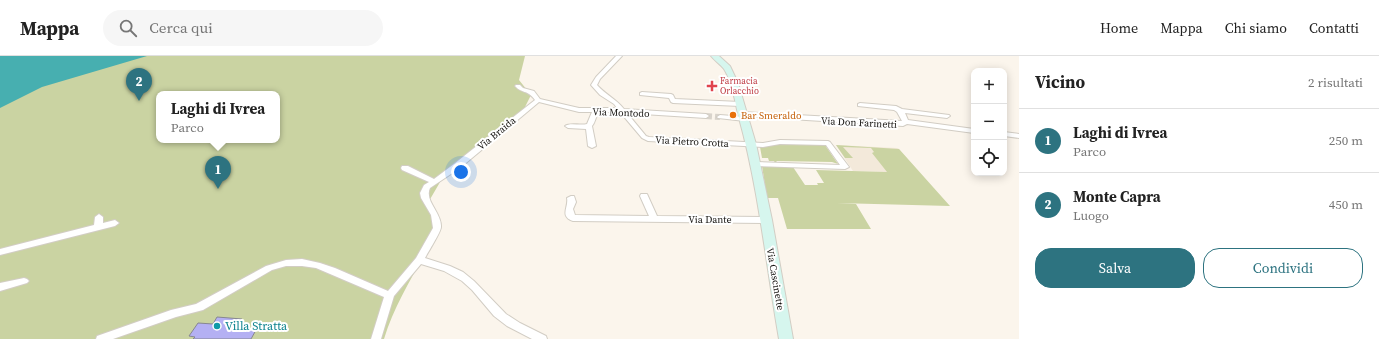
<!DOCTYPE html>
<html lang="it">
<meta charset="utf-8">
<style>
:root{--surface:#fff;--page:#f6f6f6;--text:#222;--muted:#767676;--line:#e0e0e0;--accent:#2d7380}
body{margin:0;font-family:"Source Serif 4",serif;background:var(--page);color:var(--text)}
.controls{position:absolute;right:12px;top:12px;display:grid;overflow:hidden;border-radius:8px;box-shadow:0 2px 10px #0003}
.controls button{width:36px;height:36px;display:grid;place-items:center;padding:0;border:0;border-bottom:1px solid var(--line);background:var(--surface);color:var(--text);font:20px sans-serif}
.you{position:absolute;left:461px;top:116px;width:14px;height:14px;margin:-10px;border:3px solid #fff;border-radius:50%;background:#1a73e8;box-shadow:0 0 0 6px #1a73e833}
.badge{display:grid;place-items:center;width:26px;height:26px;border-radius:50%;background:var(--accent);color:#fff;font-size:13px;font-weight:700}
.pin{position:absolute;translate:-50% -33px;filter:drop-shadow(0 1px 2px #0008)}
.pin::after{content:'';position:absolute;top:21px;width:14px;height:12px;background:inherit;clip-path:polygon(0 0,100% 0,50% 100%)}
.popup{position:absolute;left:156px;top:35px;width:124px;height:52px;box-sizing:border-box;display:grid;place-content:center;border-radius:8px;background:var(--surface);filter:drop-shadow(0 1px 3px #0005);font-size:13px;white-space:nowrap;color:var(--muted)}
.popup b{font-size:15px;color:var(--text)}
.popup::after{content:'';position:absolute;left:50%;top:100%;margin-left:-8px;border:8px solid transparent;border-top-color:var(--surface)}
.list{margin:0;padding:0;list-style:none}
h2{display:flex;justify-content:space-between;align-items:center;height:52px;margin:0;padding:0 16px;font-size:17px}
h2 small{font-size:13px;font-weight:400;color:var(--muted)}
.list li{display:grid;grid-template-columns:26px 1fr auto;gap:12px;align-items:center;box-sizing:border-box;height:64px;padding:0 16px;border-top:1px solid var(--line)}
.list b{display:block;font-size:15px;white-space:nowrap}
.list p{margin:0;font-size:13px;white-space:nowrap;color:var(--muted)}
.list em{font-size:13px;font-style:normal;color:var(--muted)}
.actions{display:flex;gap:8px;padding:12px 16px}
.actions a{flex:1;padding:9px 0;border:1px solid var(--accent);border-radius:16px;text-align:center;font-size:14px;color:var(--accent)}
.actions .main{background:var(--accent);color:#fff}
.icon{flex:none;width:22px;height:22px;fill:none;stroke:currentColor;stroke-width:2;stroke-linecap:round;stroke-linejoin:round}
.map{position:relative;flex:none;width:1019px;height:283px;overflow:hidden}
header{display:flex;align-items:center;gap:24px;box-sizing:border-box;height:56px;padding:0 20px;background:var(--surface);border-bottom:1px solid var(--line)}
header strong{font-size:19px}
nav{display:flex;gap:22px;margin-inline-start:auto;font-size:14px}
.search{width:280px;height:36px;background:var(--page);display:flex;align-items:center;gap:10px;box-sizing:border-box;padding:0 14px;border-radius:22px;color:var(--muted);font-size:15px}
main{display:flex}
aside{flex:1;background:var(--surface)}
.map>svg:first-child{display:block}
.built{fill:#f3e9da}
.green{fill:#cad3a2;fill-rule:evenodd}
.water{fill:#47afb0}
.building{fill:#b4b0f3;stroke:#878790}
.lines{fill:none;stroke-linecap:round;stroke-linejoin:round}
.street-tunnel{stroke:#d8d3cb;stroke-width:6;stroke-dasharray:6 3;stroke-linecap:butt}
.street-casing{stroke:#d2cdc4;stroke-width:2}
.secondary-casing{stroke:#d2cdc4;stroke-width:2}
.street{fill:#fff;fill-rule:evenodd}
.secondary{fill:#d6f6ee;fill-rule:evenodd}
.health-dot{fill:#e0444e;stroke:#fff;stroke-width:1.5}
.food-dot{fill:#e8710a;stroke:#fff;stroke-width:1.5}
.culture-dot{fill:#0f9aa8;stroke:#fff;stroke-width:1.5}
.labels{text-anchor:middle;stroke-width:4;stroke-linejoin:round;paint-order:stroke}
.far-health-label{font-size:9px;fill:#be3a42;stroke:#fff;text-anchor:start}
.street-label{font-size:10px;fill:#13110e;stroke:#fff}
.food-label{font-size:10px;fill:#c56008;stroke:#fff;text-anchor:start}
.near-culture-label{font-size:12px;fill:#0d838f;stroke:#fff;text-anchor:start}
</style>
<header>
<strong>Mappa</strong>
<div class="search"><svg class="icon" aria-label="search" viewBox="0 0 24 24"><circle cx="10" cy="10" r="6"/><path d="M15 15l6 6"/></svg>Cerca qui</div>
<nav><a>Home</a><a>Mappa</a><a>Chi siamo</a><a>Contatti</a></nav>
</header>
<main>
<div class="map">
<svg width="1019" height="283" viewBox="0 0 1019 283">
<rect width="100%" height="100%" fill="#fbf5ec"/>
<path class="built" d="M 836,89 L 897,92 L 899,93 L 920,117 L 853,115 Z"/>
<path class="green" d="M 0,0 L 525,0 L 519,24 L 531,39 L 522,57 L 505,75 L 486,91 L 443,121 L 429,145 L 438,171 C 421,209 396,243 384,283 L 0,283 ZM 159,38 L 277,38 L 277,84 L 159,84 Z
M 777,87 L 825,89 L 838,108 L 832,106 L 777,105 L 775,107 L 774,105 L 769,105 L 768,102 L 762,102 L 760,91 Z
M 836,89 L 899,93 L 950,150 L 837,147 L 856,148 L 871,173 L 787,173 L 778,142 L 767,142 L 762,110 L 793,111 L 805,129 L 818,129 L 817,127 L 824,127 L 816,114 L 887,116 L 872,97 L 874,96 L 871,92 L 843,91 L 853,102 L 845,102 Z"/>
<path class="water" d="M 0,0 L 147,0 L 42,31 L 0,52 Z"/>
<path class="building" d="M 217,261 L 242,263 L 236,272 L 256,274 L 251,283 L 193,283 L 195,281 L 189,280 L 198,267 L 213,268 Z"/>
<g class="lines">
<path class="street-tunnel" d="M 706,60 L 720,61"/>
<defs>
<path id="street" d="M 616,0 L 622,0 L 600,23 L 597,29 C 605,38 616,43 624,53 L 706,58 L 709,60 L 706,62 L 627,57 L 646,80 L 649,81 L 763,87 L 780,84 L 828,85 L 830,86 L 849,111 L 845,113 L 754,110 L 750,108 L 754,106 L 840,109 L 826,89 L 780,88 L 763,91 L 648,85 L 642,82 L 620,56 L 600,56 C 595,59 596,66 592,70 L 596,90 L 592,92 L 588,90 L 586,73 L 568,72 L 565,70 C 570,66 580,70 587,68 L 592,56 L 579,56 L 539,46 L 460,112 L 430,132 C 424,145 442,157 441,171 C 441,176 428,196 425,202 L 450,210 L 463,216 L 474,225 L 506,258 L 520,267 L 546,280 L 547,283 L 532,283 L 507,270 L 494,260 L 472,234 L 462,225 L 444,215 L 421,208 L 394,240 L 381,283 L 371,283 L 384,241 L 316,212 L 302,210 L 286,210 L 272,214 L 203,254 L 176,261 L 113,283 L 96,283 L 97,280 L 171,254 L 196,248 L 266,210 L 286,204 L 302,203 L 320,207 L 335,212 L 388,235 L 416,202 L 433,172 L 431,159 L 421,142 L 420,137 L 424,129 L 429,126 L 402,114 L 401,112 L 402,110 L 408,110 L 434,123 L 454,108 L 535,44 C 527,33 522,38 515,30 L 516,29 L 520,29 L 523,32 L 534,35 L 540,43 L 579,52 L 617,52 L 614,48 L 600,39 L 591,29 L 596,21 Z
M 642,36 L 671,38 L 673,39 L 675,43 L 740,46 L 743,48 L 740,50 L 673,47 L 671,46 L 669,42 L 640,39 L 640,37 Z
M 860,47 L 896,50 L 902,53 L 949,59 L 950,60 L 947,62 L 905,57 L 908,64 L 974,73 L 974,77 L 907,68 L 903,70 L 743,60 L 740,58 L 743,56 L 902,65 L 897,56 L 894,54 L 858,50 L 858,48 Z
M 720,59 L 745,61 L 748,63 L 745,65 L 718,62 L 717,61 Z
M 1004,76 L 1019,78 L 1019,82 L 1004,80 Z
M 641,138 L 647,138 L 657,160 L 766,161 L 770,164 L 766,167 L 573,165 C 559,160 569,151 567,142 L 571,140 L 574,140 L 576,146 L 573,153 L 575,159 L 649,160 L 640,140 Z
M 99,158 L 103,161 L 103,167 L 115,164 L 119,167 L 115,170 L 0,199 L 0,193 L 94,169 L 95,161 Z
M 24,222 L 27,223 L 29,225 L 27,227 L 0,235 L 0,227 Z"/>
<path id="secondary" d="M 711,0 L 719,0 L 730,10 L 738,27 L 756,88 L 772,164 L 793,283 L 779,283 C 766,209 759,134 739,62 C 735,47 733,27 724,13 C 720,8 715,5 711,0 Z"/>
</defs>
<use href="#street" class="street-casing"/>
<use href="#secondary" class="secondary-casing"/>
<use href="#street" class="street"/>
<use href="#secondary" class="secondary"/>
</g>
<path class="health-dot" d="M710 24h4v4h4v4h-4v4h-4v-4h-4v-4h4z"/>
<circle class="food-dot" cx="733" cy="59" r="4"/>
<circle class="culture-dot" cx="217" cy="270" r="4"/>
<g class="labels">
<g class="far-health-label">
<text x="720" y="28">Farmacia<tspan x="720" dy="10">Orlacchio</tspan></text>
</g>
<g class="street-label">
<text transform="translate(621 56) rotate(2)" y="4">Via Montodo</text>
<text transform="translate(859 66) rotate(3)" y="4">Via Don Farinetti</text>
<text transform="translate(496 77) rotate(-39)" y="4">Via Braida</text>
<text transform="translate(692 85) rotate(3)" y="4">Via Pietro Crotta</text>
<text x="710" y="167">Via Dante</text>
<text transform="translate(776 223) rotate(80)" y="4">Via Cascinette</text>
</g>
<g class="food-label">
<text x="741" y="63">Bar Smeraldo</text>
</g>
<g class="near-culture-label">
<text x="225" y="274">Villa Stratta</text>
</g>
</g>
</svg>
<div class="controls">
<button>+</button>
<button>−</button>
<button><svg class="icon" aria-label="locate" viewBox="0 0 24 24"><circle cx="12" cy="12" r="6"/><path d="M12 2v4M12 18v4M2 12h4M18 12h4"/></svg></button>
</div>
<div class="you"></div>
<div class="pin badge" style="left:218px;top:133px">1</div>
<div class="popup"><b>Laghi di Ivrea</b>Parco</div>
<div class="pin badge" style="left:139px;top:45px">2</div>
</div>
<aside>
<h2>Vicino<small>2 risultati</small></h2>
<ul class="list">
<li><span class="badge">1</span><div><b>Laghi di Ivrea</b><p>Parco</p></div><em>250 m</em></li>
<li><span class="badge">2</span><div><b>Monte Capra</b><p>Luogo</p></div><em>450 m</em></li>
</ul>
<div class="actions"><a class="main">Salva</a><a>Condividi</a></div>
</aside>
</main>
